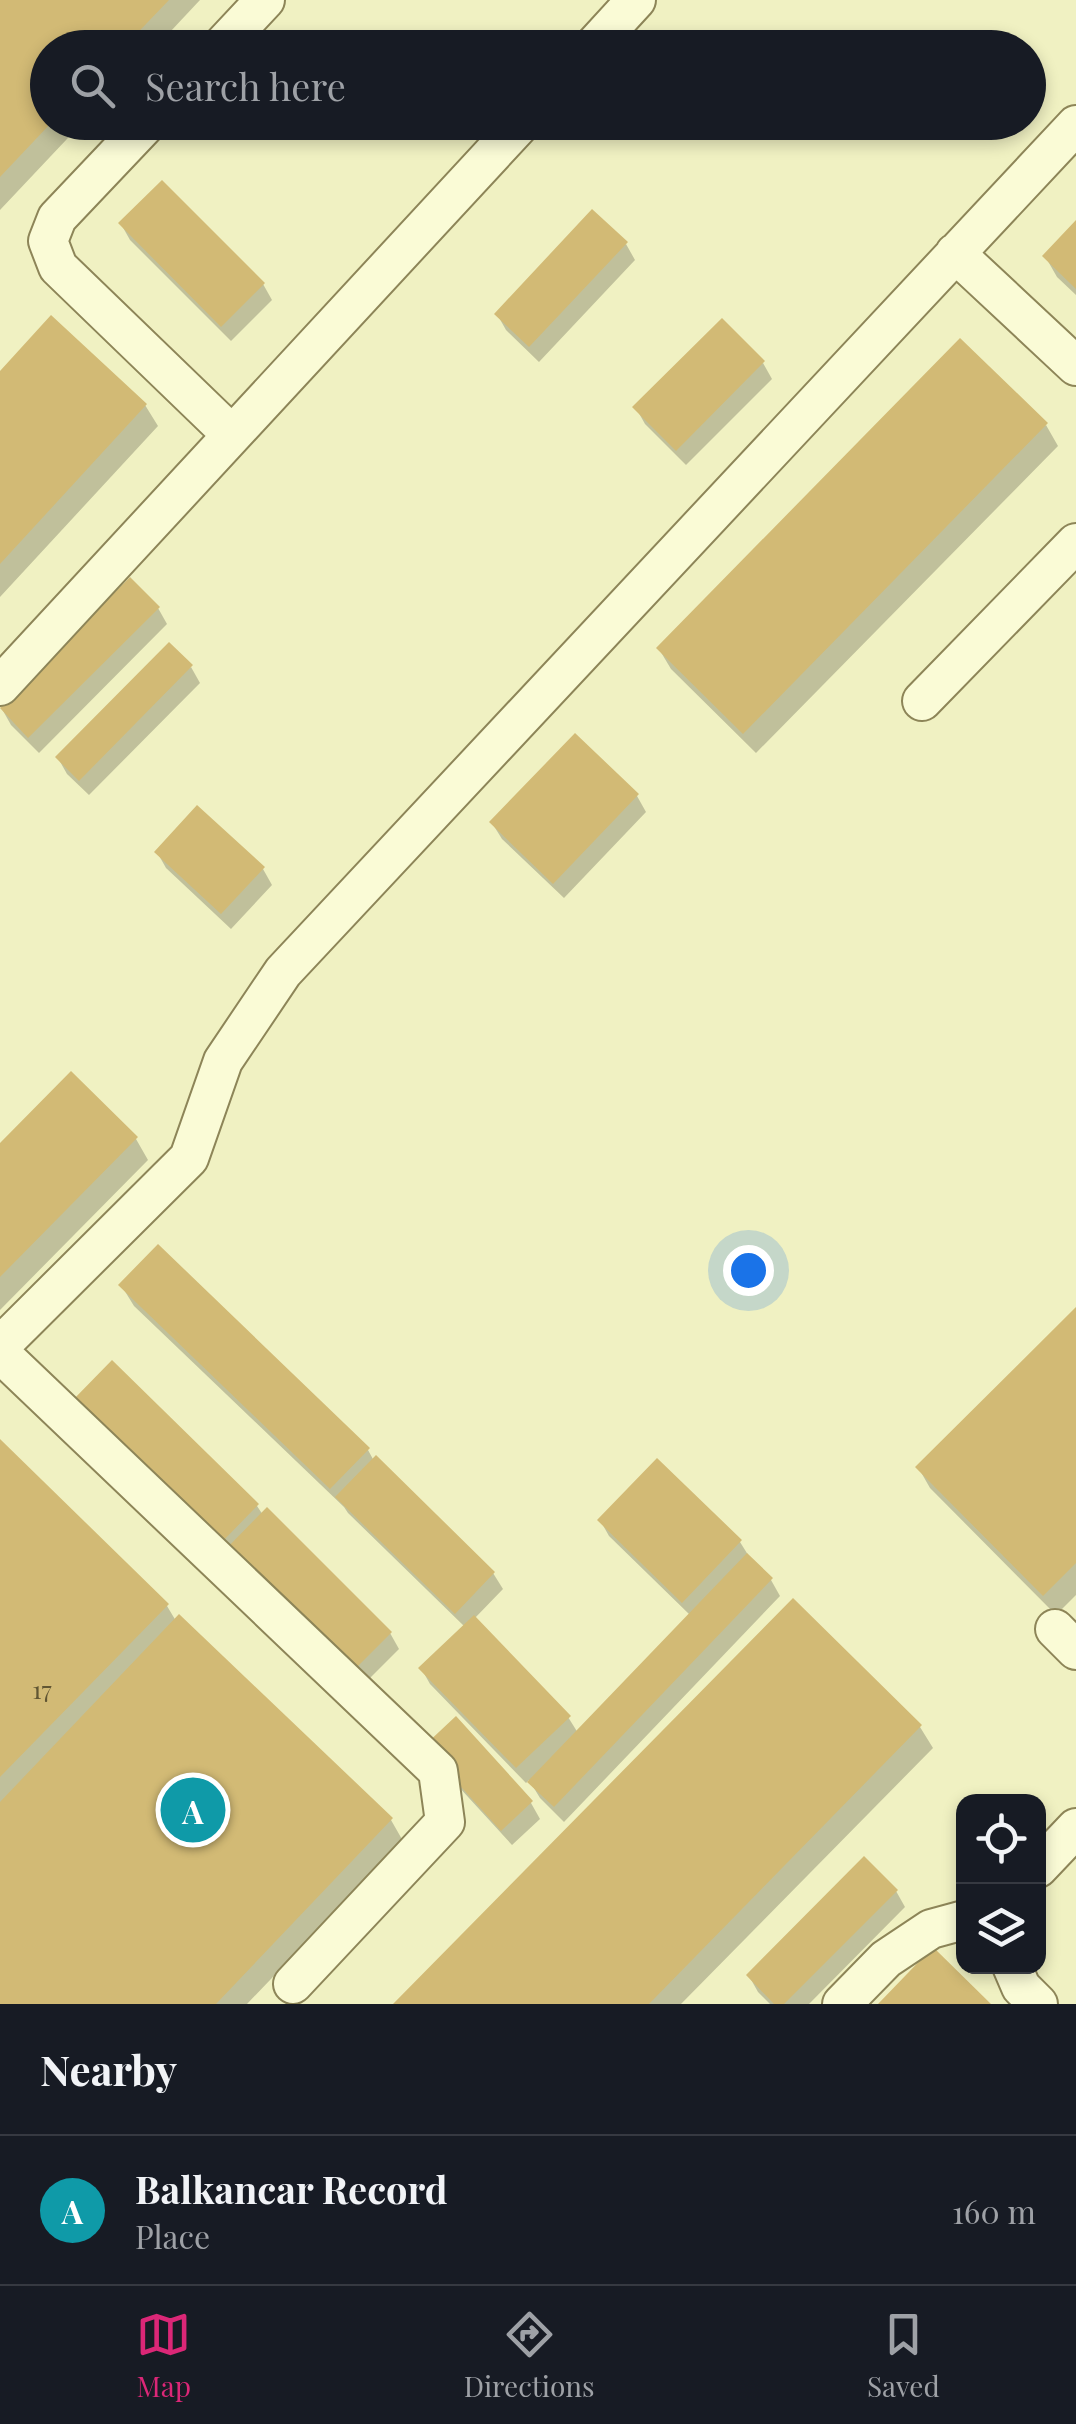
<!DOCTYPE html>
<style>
:root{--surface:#171b24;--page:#20242c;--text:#f1f3f6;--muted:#9ea1a6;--line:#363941;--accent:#db2777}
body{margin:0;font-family:"Playfair Display",serif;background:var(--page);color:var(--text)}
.controls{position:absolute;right:30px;bottom:30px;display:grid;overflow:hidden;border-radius:20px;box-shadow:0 5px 15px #0003}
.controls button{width:90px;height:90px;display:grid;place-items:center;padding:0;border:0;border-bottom:2px solid var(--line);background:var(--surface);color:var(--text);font:50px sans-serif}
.you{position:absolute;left:748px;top:1270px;width:35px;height:35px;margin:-25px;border:8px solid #fff;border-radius:50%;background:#1a73e8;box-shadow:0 0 0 15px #1a73e833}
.badge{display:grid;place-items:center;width:65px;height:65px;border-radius:50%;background:var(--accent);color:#fff;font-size:32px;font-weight:700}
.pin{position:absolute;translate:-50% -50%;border:5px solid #fff;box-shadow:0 2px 10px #0006}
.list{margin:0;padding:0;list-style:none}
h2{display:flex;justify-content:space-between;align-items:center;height:130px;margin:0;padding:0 40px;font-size:42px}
h2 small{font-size:32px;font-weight:400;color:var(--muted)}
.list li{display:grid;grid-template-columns:65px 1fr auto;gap:30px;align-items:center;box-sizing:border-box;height:150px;padding:0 40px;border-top:2px solid var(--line)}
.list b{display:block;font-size:38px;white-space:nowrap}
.list p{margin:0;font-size:32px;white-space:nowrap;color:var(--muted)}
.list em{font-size:32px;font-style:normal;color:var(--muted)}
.icon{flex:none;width:55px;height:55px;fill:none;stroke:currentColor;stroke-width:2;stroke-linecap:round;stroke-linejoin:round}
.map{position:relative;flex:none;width:1076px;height:2004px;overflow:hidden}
.search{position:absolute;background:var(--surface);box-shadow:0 5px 15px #0003;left:30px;right:30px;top:30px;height:110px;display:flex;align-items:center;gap:25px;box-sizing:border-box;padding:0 35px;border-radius:55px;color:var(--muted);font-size:38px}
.sheet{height:280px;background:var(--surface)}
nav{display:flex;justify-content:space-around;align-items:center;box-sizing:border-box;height:140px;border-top:2px solid var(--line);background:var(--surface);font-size:28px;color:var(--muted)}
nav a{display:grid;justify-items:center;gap:5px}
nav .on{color:var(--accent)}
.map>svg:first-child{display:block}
.shadow{fill:#0003}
.building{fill:#d2ba75}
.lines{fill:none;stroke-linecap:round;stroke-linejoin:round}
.minor-casing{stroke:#8d8558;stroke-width:42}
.minor{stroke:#fafbd6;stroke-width:38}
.labels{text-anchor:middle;stroke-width:8;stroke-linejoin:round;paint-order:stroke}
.number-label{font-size:25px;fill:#615633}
</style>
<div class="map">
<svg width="1076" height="2004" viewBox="0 0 1076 2004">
<rect width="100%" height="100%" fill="#f0f1c2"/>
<path class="shadow" d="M 0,0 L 200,0 L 155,48 L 48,48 L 48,122 L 83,122 L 0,210 Z
M 121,224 L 263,284 L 272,300 L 231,341 L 130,240 Z
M 1076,224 L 1076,295 L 1057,277 L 1045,256 Z
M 626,244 L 635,260 L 539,362 L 506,330 L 497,314 Z
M 763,363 L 772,379 L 686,465 L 645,424 L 636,408 Z
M 0,374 L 145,405 L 158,426 L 0,597 Z
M 1046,425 L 1058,446 L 756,753 L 671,669 L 659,649 Z
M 158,608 L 167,624 L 39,753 L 11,725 L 2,709 Z
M 191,667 L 200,683 L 89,795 L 67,774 L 58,758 Z
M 575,736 L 637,796 L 646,812 L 564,898 L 502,839 L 492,823 Z
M 157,852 L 263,869 L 272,885 L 231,929 L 166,868 Z
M 71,1075 L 136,1139 L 148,1160 L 0,1310 L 0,1147 Z
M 121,1285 L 368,1450 L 374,1461 L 493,1573 L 503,1589 L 474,1619 L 568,1717 L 578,1733 L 690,1615 L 609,1536 L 600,1520 L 657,1461 L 740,1542 L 750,1558 L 771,1580 L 780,1596 L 564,1822 L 540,1798 L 529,1780 L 526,1783 L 430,1684 L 421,1668 L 465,1627 L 348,1513 L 344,1507 L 134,1306 Z
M 1076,1310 L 1076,1595 L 1056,1615 L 930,1488 L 918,1467 Z
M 84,1419 L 257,1506 L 263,1515 L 390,1633 L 399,1649 L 358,1690 Z
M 0,1442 L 167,1606 L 176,1621 L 179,1618 L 391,1820 L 403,1841 L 247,2004 L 0,2004 Z
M 793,1602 L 920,1727 L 933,1748 L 681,2004 L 397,2004 Z
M 455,1720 L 531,1803 L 540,1819 L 512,1845 L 436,1762 Z
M 896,1891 L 905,1907 L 809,2004 L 770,2004 L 758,1992 L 749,1976 Z"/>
<path class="building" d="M 0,0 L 169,0 L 123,48 L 48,48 L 48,122 L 52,122 L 0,177 Z
M 162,180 L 265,283 L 221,327 L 118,223 Z
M 592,209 L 628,242 L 529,347 L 494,314 Z
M 1076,220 L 1076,289 L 1042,256 Z
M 51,315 L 147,404 L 0,564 L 0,371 Z
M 722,318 L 765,361 L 676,451 L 632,407 Z
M 960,338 L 1048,423 L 743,734 L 656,648 Z
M 130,577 L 160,607 L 28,738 L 0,708 Z
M 169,642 L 193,665 L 79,781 L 55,757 Z
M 575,733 L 639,794 L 553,884 L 489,822 Z
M 197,805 L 265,867 L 221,914 L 154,852 Z
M 71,1071 L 138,1137 L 0,1277 L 0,1143 Z
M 158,1244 L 370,1448 L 330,1489 L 118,1285 Z
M 1076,1307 L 1076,1563 L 1043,1596 L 915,1467 Z
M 112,1360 L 259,1504 L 218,1546 L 71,1402 Z
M 0,1439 L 169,1604 L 0,1777 Z
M 376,1455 L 495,1572 L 455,1614 L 335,1497 Z
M 657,1458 L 742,1540 L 682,1603 L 597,1520 Z
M 267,1507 L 392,1632 L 348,1676 L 223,1552 Z
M 747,1553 L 773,1578 L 554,1807 L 527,1782 Z
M 793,1598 L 922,1725 L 649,2004 L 393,2004 Z
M 179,1614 L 393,1818 L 216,2004 L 0,2004 L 0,1802 Z
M 474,1615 L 571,1716 L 516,1768 L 418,1668 Z
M 456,1716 L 533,1801 L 501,1831 L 424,1746 Z
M 864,1856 L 898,1890 L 784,2004 L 774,2004 L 746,1975 Z
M 933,1947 L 991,2004 L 878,2004 Z"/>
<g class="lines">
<defs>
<path id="minor" d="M 220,48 L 265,0
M 592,48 L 636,0
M 148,122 L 57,218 L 48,241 L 58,267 L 232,435
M 955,253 L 1076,366
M 0,686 L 522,122
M 922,701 L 1076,543
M 0,1346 L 189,1158 L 223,1061 L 283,972 L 1076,125
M 0,1353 L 438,1771 L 445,1822 L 293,1984
M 1055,1629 L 1076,1650
M 1038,1868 L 1076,1828
M 1012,1966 L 1021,1987 L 1038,2004
M 842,2004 L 886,1959 L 931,1929 L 964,1920"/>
</defs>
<use href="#minor" class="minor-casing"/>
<use href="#minor" class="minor"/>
</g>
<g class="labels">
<g class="number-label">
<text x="42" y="1699">17</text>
</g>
</g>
</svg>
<div class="controls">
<button><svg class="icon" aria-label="locate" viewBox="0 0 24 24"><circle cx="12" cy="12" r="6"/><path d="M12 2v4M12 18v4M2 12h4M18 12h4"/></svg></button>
<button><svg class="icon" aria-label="layers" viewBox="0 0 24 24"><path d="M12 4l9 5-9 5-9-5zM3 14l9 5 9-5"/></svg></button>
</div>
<div class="you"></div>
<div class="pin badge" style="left:193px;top:1810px;background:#0f9aa8">A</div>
<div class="search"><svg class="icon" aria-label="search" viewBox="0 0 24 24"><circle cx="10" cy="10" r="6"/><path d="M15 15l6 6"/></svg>Search here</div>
</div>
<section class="sheet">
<h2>Nearby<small></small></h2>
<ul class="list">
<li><span class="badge" style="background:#0f9aa8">A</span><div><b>Balkancar Record</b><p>Place</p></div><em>160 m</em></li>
</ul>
</section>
<nav>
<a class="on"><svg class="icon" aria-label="map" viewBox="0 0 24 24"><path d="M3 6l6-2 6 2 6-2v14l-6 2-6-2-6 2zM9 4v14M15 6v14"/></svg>Map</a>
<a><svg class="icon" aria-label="directions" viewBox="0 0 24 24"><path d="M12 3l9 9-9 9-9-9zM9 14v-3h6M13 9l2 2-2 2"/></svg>Directions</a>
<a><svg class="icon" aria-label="saved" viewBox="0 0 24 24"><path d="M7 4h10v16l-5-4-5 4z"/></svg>Saved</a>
</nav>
